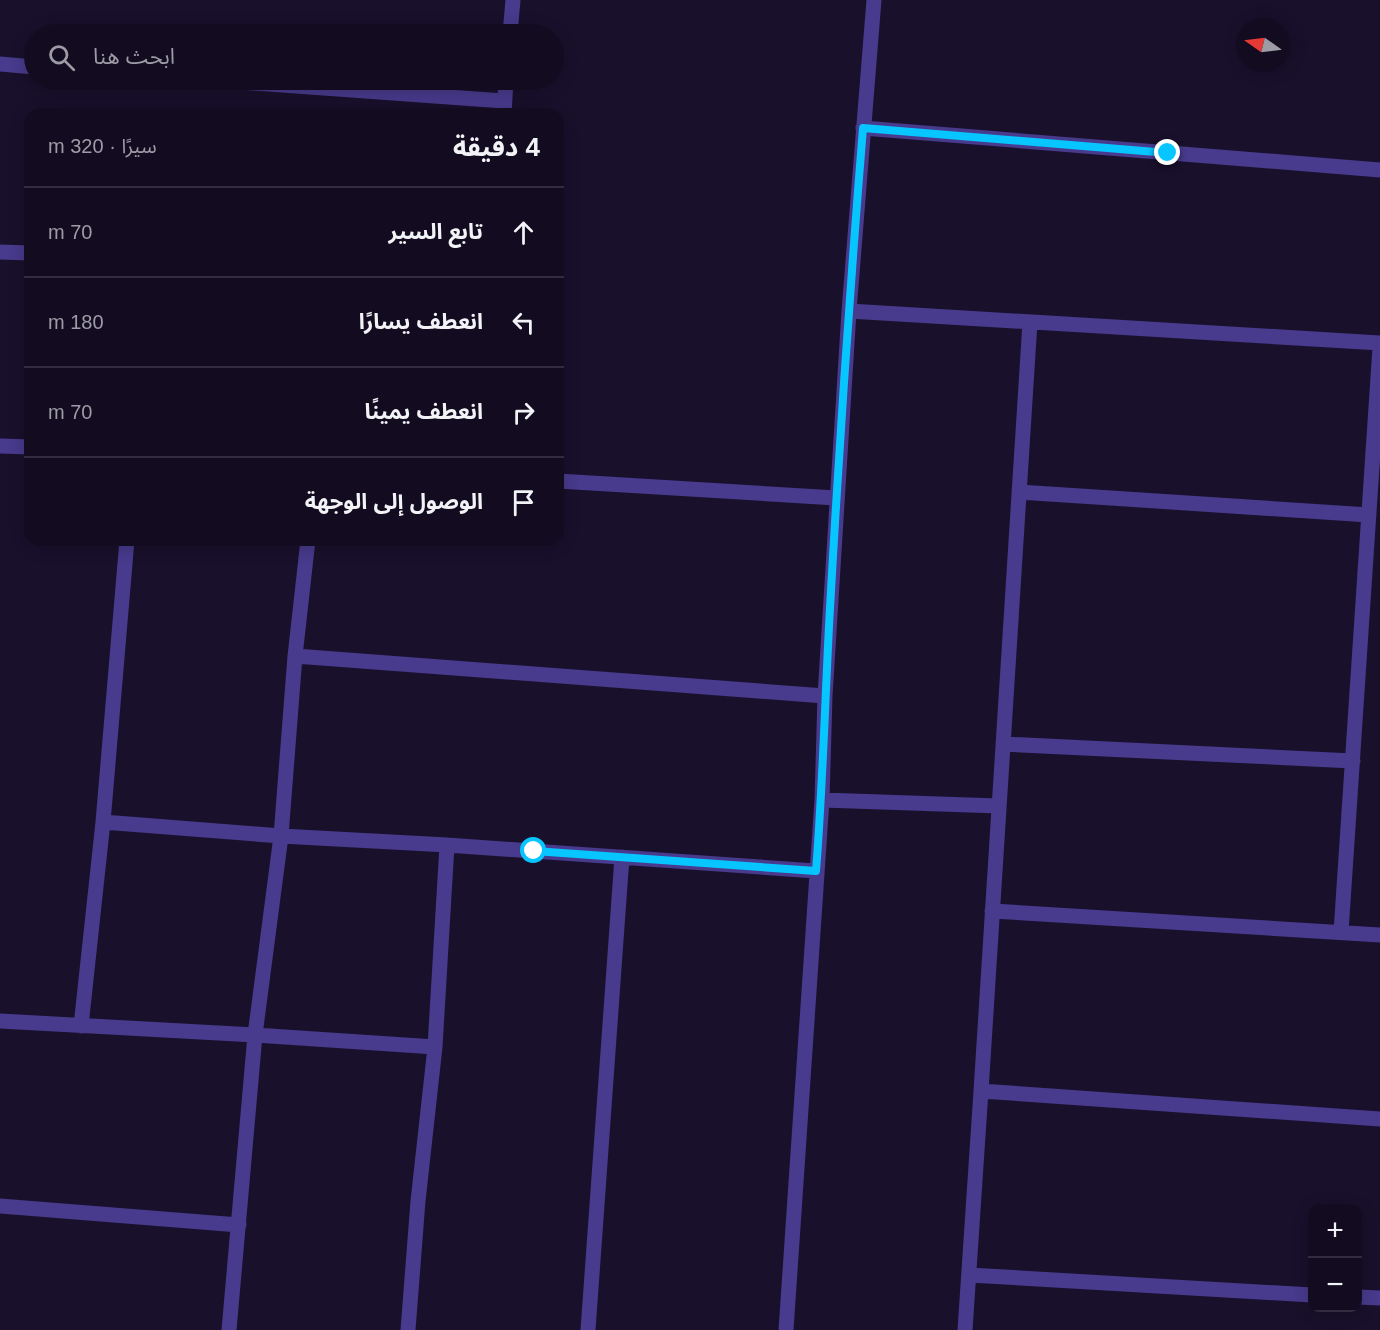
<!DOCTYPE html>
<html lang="ar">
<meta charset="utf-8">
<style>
:root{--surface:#130c21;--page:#1c152a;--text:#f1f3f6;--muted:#9d9ba5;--line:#322c3f}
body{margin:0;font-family:Helvetica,"Noto Sans Arabic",sans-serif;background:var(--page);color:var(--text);direction:rtl}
.controls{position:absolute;right:18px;bottom:18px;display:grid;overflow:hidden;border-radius:12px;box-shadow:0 3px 15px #0003}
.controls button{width:54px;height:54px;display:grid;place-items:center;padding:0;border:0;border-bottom:2px solid var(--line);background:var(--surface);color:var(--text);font:30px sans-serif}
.compass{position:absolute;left:1236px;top:18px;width:54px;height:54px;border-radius:50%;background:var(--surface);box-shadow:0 3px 15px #0003;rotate:284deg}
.stop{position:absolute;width:18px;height:18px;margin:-14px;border:4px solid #07c5ff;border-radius:50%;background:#fff}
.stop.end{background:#07c5ff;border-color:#fff;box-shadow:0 2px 6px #0008}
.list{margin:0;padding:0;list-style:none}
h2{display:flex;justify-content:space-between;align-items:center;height:78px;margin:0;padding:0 24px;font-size:26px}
h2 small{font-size:20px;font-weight:400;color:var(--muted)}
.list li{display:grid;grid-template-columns:39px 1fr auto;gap:18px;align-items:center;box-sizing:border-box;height:90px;padding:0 24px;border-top:2px solid var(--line)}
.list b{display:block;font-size:22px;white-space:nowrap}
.list em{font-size:20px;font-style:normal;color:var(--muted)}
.icon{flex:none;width:33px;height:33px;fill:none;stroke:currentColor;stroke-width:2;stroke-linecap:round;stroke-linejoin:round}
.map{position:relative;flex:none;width:1380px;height:1330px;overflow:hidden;direction:ltr}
.search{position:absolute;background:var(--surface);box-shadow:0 3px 15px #0003;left:24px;top:24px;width:540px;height:66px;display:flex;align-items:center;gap:15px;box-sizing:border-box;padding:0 21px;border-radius:33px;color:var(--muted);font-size:22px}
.panel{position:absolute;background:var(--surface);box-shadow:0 3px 15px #0003;left:24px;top:108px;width:540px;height:438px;border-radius:18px;direction:rtl}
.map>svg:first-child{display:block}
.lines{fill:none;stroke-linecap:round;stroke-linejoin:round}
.minor{stroke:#483a8c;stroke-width:15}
.route{stroke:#07c5ff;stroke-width:8}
</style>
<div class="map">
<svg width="1380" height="1330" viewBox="0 0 1380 1330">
<rect width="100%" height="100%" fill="#19102c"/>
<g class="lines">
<path class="minor" d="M 510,34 L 513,0
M 0,64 L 34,67
M 212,80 L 504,101
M 504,114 L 506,80
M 863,128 L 1380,170
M 0,252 L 30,253
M 849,311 L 1380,343
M 0,446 L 30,447
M 558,481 L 836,498
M 1019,492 L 1369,515
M 295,656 L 825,696
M 1003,744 L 1353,761
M 822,800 L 999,806
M 103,822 L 281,836 L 447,845 L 816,871
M 992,911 L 1380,935
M 1341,932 L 1380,347
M 0,1021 L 255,1035 L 435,1047
M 81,1026 L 103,822 L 127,540
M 981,1091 L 1380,1119
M 0,1206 L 239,1225
M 969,1275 L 1312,1295
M 1358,1297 L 1380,1298
M 229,1330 L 255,1035 L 281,836 L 295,656 L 308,540
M 408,1330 L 418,1201 L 435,1047 L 447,845
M 588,1330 L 622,857
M 786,1330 L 822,800 L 825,696 L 849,311 L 874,0
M 965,1330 L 981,1091 L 1030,322"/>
</g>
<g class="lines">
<path class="route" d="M 534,851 L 816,871 C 823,784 825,696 830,608 C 839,448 850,288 863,128 L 1168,153"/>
</g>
</svg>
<div class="controls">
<button>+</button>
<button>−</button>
</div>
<svg class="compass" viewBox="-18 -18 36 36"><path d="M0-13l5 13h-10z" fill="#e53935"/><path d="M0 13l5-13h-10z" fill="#9d9ba5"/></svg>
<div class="stop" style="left:534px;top:851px"></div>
<div class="stop end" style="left:1168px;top:153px"></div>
<div class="search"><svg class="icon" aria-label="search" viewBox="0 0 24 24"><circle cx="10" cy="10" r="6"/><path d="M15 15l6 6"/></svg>ابحث هنا</div>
<section class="panel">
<h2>4 دقيقة<small>سيرًا · 320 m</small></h2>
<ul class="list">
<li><svg class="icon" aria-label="ahead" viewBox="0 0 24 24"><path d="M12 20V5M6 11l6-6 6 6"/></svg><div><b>تابع السير</b></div><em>70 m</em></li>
<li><svg class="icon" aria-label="left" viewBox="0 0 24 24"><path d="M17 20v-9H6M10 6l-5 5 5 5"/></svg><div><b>انعطف يسارًا</b></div><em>180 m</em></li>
<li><svg class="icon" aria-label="right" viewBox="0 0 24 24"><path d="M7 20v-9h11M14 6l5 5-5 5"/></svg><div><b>انعطف يمينًا</b></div><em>70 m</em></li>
<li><svg class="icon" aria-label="arrive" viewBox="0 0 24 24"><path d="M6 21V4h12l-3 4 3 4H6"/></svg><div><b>الوصول إلى الوجهة</b></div></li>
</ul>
</section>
</div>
